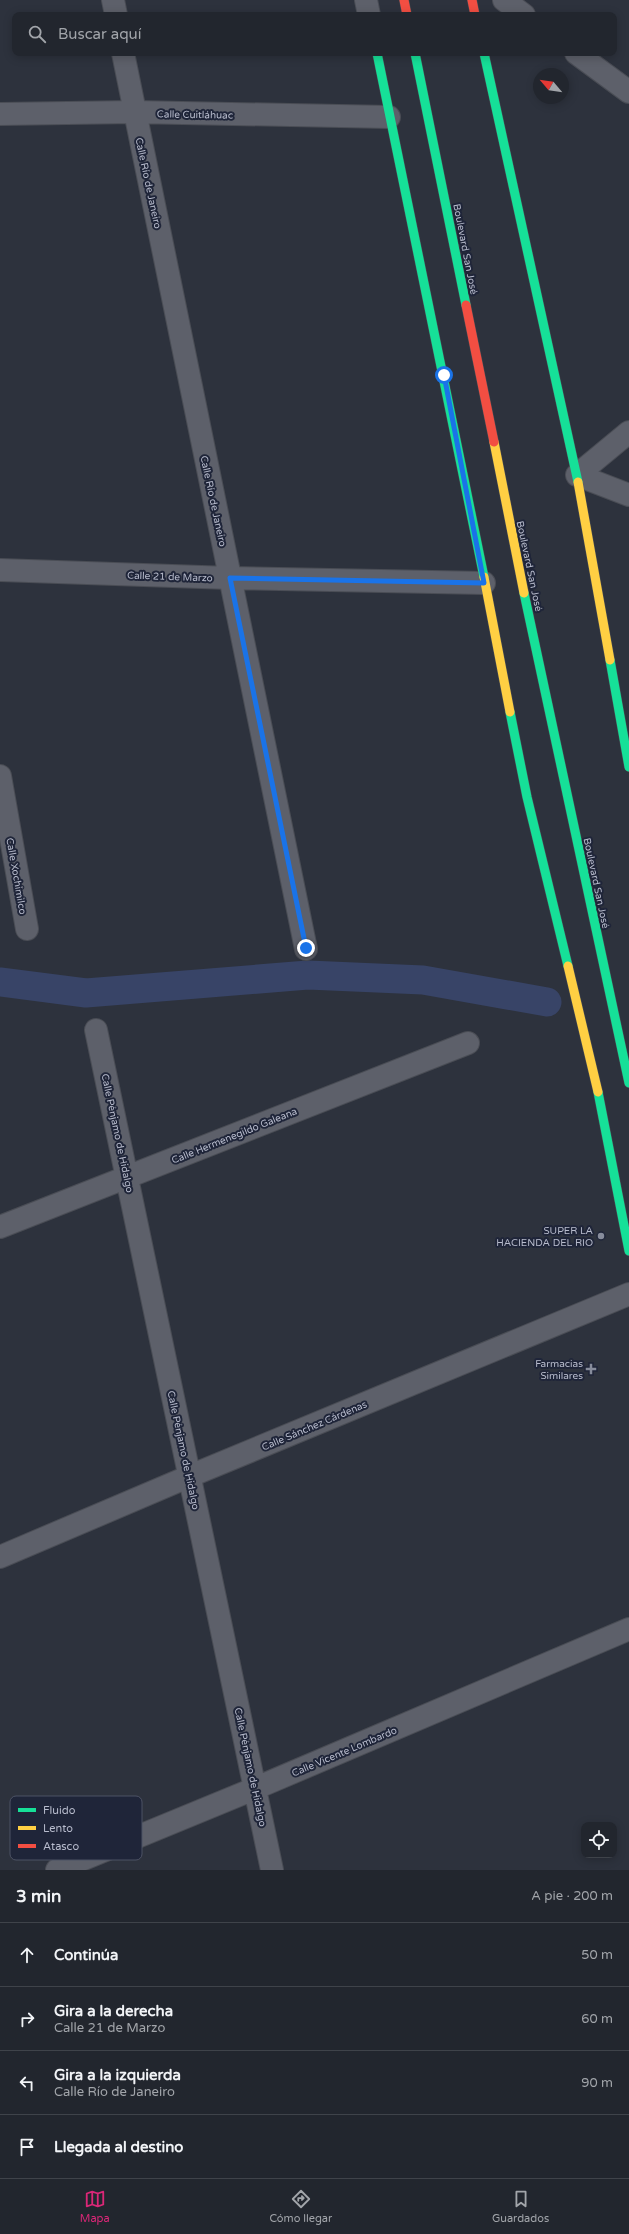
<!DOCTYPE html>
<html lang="es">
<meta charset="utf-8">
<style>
:root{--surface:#22262e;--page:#2e323a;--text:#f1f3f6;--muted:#a2a5aa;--line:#3f434a;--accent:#db2777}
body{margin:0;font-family:"Varela Round",sans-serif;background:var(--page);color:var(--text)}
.controls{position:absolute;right:12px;bottom:12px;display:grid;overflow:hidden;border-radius:8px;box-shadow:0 2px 10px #0003}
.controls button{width:36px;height:36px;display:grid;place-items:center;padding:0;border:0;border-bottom:1px solid var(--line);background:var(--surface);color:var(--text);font:20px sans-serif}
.compass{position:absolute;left:533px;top:68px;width:36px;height:36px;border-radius:50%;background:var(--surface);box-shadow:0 2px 10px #0003;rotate:299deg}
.stop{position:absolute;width:12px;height:12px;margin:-9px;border:3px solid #1a73e8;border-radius:50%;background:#fff}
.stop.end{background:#1a73e8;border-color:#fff;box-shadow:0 1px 4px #0008}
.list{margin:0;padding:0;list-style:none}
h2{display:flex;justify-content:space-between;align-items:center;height:52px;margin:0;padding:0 16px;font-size:17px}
h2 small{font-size:13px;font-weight:400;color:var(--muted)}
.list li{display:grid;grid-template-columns:26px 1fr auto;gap:12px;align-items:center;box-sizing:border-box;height:64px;padding:0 16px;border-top:1px solid var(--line)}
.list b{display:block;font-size:15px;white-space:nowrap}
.list p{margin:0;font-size:13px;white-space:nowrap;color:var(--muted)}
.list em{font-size:13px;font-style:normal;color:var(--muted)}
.icon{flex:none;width:22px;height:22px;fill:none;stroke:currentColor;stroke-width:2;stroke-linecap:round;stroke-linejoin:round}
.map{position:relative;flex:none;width:629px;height:1870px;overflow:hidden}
.search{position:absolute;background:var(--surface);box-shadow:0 2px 10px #0003;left:12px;right:12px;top:12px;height:44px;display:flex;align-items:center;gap:10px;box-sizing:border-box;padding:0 14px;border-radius:8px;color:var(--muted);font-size:15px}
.sheet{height:308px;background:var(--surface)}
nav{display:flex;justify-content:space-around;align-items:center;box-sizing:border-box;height:56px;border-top:1px solid var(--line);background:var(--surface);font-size:11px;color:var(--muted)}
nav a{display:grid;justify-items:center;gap:2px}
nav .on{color:var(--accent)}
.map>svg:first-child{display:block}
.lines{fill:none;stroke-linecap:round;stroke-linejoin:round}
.canal{stroke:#384467;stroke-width:29}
.street-casing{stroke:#4a4d55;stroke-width:24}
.fast-casing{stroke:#4a4d55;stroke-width:10}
.slow-casing{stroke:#4a4d55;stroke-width:10}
.jam-casing{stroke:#4a4d55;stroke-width:10}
.street{stroke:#5d606a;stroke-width:22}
.fast{stroke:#16e098;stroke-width:9}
.slow{stroke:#ffcf43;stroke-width:9}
.jam{stroke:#f24e42;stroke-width:9}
.route{stroke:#1a73e8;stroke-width:5}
.poi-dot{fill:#878c9b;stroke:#1f2539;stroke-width:1.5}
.labels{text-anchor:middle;stroke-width:4;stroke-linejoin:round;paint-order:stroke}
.street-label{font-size:10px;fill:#b8bccd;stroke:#1f2539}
.poi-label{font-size:10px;fill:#b8bccd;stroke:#1f2539;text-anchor:end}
.key{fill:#1f2539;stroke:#4d5265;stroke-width:1}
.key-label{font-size:11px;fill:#b8bccd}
</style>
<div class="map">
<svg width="629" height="1870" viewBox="0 0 629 1870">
<rect width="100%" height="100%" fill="#2d323d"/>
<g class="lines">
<path class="canal" d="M 0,982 L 86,993 L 308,975 L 423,980 L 547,1002"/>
<defs>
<path id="street" d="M 113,0 L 116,15
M 366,0 L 369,15
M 504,0 L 524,15
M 123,53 L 306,949
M 576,53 L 629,92
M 0,114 L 134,112 L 389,117
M 577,475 L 629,432
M 577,475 L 629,495
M 0,570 L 230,578 L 484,583
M 0,776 L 27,929
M 96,1030 L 272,1870
M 0,1227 L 468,1043
M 0,1557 L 190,1476 L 629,1294
M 57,1870 L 256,1788 L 629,1629"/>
<path id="fast" d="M 377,53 L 484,577
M 415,53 L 466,305
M 484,53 L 578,482
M 524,593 L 629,1083
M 610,660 L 629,767
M 510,712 L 527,797 L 568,966
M 598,1092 L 629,1251"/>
<path id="slow" d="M 494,442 L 524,593
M 578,482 L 610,660
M 484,577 L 510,712
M 568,966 L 598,1092"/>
<path id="jam" d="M 404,0 L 407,15
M 472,0 L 475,15
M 466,305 L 494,442"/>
</defs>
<use href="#street" class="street-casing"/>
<use href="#fast" class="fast-casing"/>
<use href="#slow" class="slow-casing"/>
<use href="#jam" class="jam-casing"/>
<use href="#street" class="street"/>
<use href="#fast" class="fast"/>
<use href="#slow" class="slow"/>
<use href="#jam" class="jam"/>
</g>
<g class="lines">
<path class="route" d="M 306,948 L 230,578 L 484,583 L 444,375"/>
</g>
<g class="poi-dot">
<circle cx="601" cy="1236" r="4"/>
<path d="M589 1363h4v4h4v4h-4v4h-4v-4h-4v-4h4z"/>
</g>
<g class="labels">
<g class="street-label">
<text transform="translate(195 114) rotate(1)" y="4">Calle Cuitláhuac</text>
<text transform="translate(149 183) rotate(78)" y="4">Calle Río de Janeiro</text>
<text transform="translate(466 249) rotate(79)" y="4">Boulevard San José</text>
<text transform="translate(214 501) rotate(78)" y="4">Calle Río de Janeiro</text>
<text transform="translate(530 566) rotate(78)" y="4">Boulevard San José</text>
<text transform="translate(170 576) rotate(2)" y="4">Calle 21 de Marzo</text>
<text transform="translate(17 876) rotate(80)" y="4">Calle Xochimilco</text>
<text transform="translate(597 883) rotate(78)" y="4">Boulevard San José</text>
<text transform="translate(118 1133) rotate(78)" y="4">Calle Pénjamo de Hidalgo</text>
<text transform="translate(234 1135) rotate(-22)" y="4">Calle Hermenegildo Galeana</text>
<text transform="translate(314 1425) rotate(-23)" y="4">Calle Sánchez Cárdenas</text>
<text transform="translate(184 1450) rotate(78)" y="4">Calle Pénjamo de Hidalgo</text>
<text transform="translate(344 1751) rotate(-23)" y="4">Calle Vicente Lombardo</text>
<text transform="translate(251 1767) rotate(78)" y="4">Calle Pénjamo de Hidalgo</text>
</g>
<g class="poi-label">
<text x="593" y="1234">SUPER LA<tspan x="593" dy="12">HACIENDA DEL RIO</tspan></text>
<text x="583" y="1367">Farmacias<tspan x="583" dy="12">Similares</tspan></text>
</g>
</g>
<rect x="10" y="1796" width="132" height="64" rx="6" class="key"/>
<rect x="18" y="1808" width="18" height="4" fill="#16e098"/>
<rect x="18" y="1826" width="18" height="4" fill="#ffcf43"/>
<rect x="18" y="1844" width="18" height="4" fill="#f24e42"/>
<g class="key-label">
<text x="43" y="1814">Fluido</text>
<text x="43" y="1832">Lento</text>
<text x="43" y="1850">Atasco</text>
</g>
</svg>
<div class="controls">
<button><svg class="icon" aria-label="locate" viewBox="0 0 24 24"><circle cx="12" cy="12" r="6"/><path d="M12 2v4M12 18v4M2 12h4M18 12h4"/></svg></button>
</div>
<svg class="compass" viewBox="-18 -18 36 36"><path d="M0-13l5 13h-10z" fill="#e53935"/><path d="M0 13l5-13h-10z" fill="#a2a5aa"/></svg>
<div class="stop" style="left:444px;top:375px"></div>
<div class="stop end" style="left:306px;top:948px"></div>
<div class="search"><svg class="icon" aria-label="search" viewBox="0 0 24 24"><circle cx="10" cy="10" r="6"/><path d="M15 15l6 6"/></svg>Buscar aquí</div>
</div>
<section class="sheet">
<h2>3 min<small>A pie · 200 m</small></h2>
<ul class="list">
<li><svg class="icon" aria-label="ahead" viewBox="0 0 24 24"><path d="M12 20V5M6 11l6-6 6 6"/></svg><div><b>Continúa</b></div><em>50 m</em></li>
<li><svg class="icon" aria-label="right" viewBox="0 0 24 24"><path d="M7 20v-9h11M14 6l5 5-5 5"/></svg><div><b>Gira a la derecha</b><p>Calle 21 de Marzo</p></div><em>60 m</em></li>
<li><svg class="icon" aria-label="left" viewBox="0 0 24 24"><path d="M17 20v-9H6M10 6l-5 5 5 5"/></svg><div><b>Gira a la izquierda</b><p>Calle Río de Janeiro</p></div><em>90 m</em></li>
<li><svg class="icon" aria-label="arrive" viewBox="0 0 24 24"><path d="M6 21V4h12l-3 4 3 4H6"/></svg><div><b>Llegada al destino</b></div></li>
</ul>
</section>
<nav>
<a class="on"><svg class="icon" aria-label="map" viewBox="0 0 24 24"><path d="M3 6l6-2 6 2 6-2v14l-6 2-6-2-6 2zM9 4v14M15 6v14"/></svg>Mapa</a>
<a><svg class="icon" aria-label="directions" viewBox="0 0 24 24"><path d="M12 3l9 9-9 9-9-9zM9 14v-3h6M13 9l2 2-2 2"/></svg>Cómo llegar</a>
<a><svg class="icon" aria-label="saved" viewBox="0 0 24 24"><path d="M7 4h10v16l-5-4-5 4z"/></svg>Guardados</a>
</nav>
